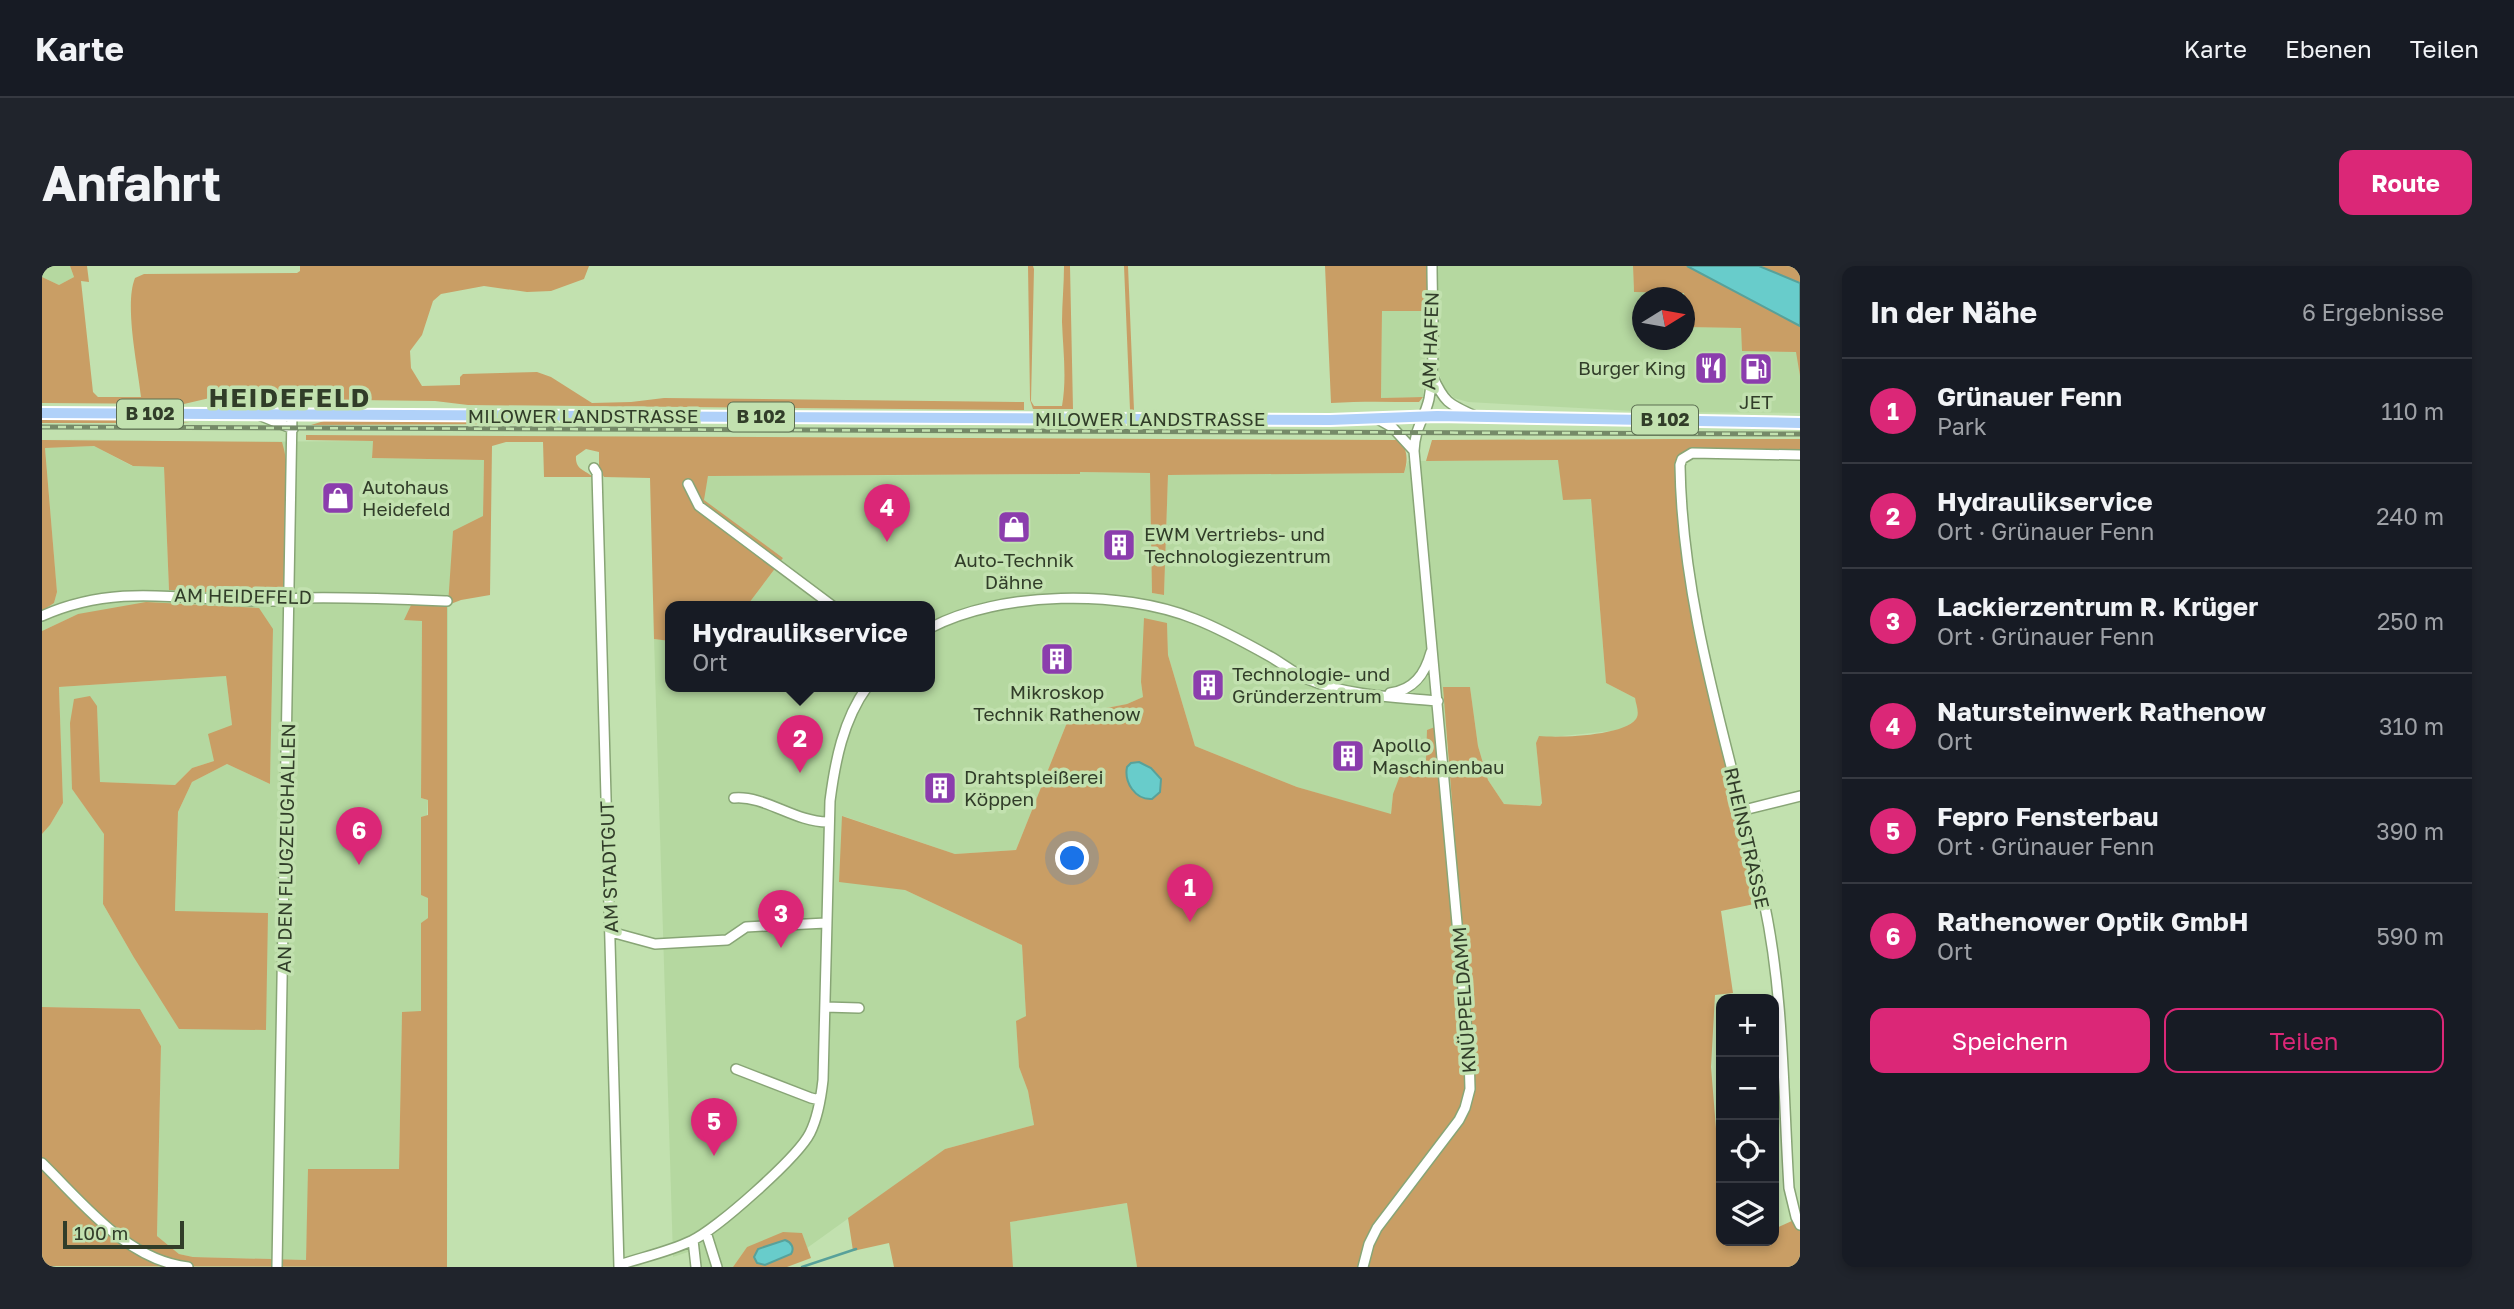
<!DOCTYPE html>
<html lang="de">
<meta charset="utf-8">
<style>
:root{--surface:#171b24;--page:#20242c;--text:#f1f3f6;--muted:#9ea1a6;--line:#363941;--accent:#db2777}
body{margin:0;font-family:"Golos Text",sans-serif;background:var(--page);color:var(--text)}
.controls{position:absolute;right:21px;bottom:21px;display:grid;overflow:hidden;border-radius:14px;box-shadow:0 4px 10px #0003}
.controls button{width:63px;height:63px;display:grid;place-items:center;padding:0;border:0;border-bottom:2px solid var(--line);background:var(--surface);color:var(--text);font:35px sans-serif}
.compass{position:absolute;left:1590px;top:21px;width:63px;height:63px;border-radius:50%;background:var(--surface);box-shadow:0 4px 10px #0003;rotate:79deg}
.scale{position:absolute;left:21px;bottom:18px;width:121px;box-sizing:border-box;padding-left:7px;border:4px solid #313d29;border-top:0;font-size:19px;line-height:24px;white-space:nowrap;color:#313d29;-webkit-text-stroke:5px #c2e1af;paint-order:stroke}
.you{position:absolute;left:1031px;top:593px;width:24px;height:24px;margin:-18px;border:5px solid #fff;border-radius:50%;background:#1a73e8;box-shadow:0 0 0 10px #1a73e833}
.badge{display:grid;place-items:center;width:46px;height:46px;border-radius:50%;background:var(--accent);color:#fff;font-size:23px;font-weight:700}
.pin{position:absolute;translate:-50% -58px;filter:drop-shadow(0 2px 4px #0008)}
.pin::after{content:'';position:absolute;top:37px;width:24px;height:21px;background:inherit;clip-path:polygon(0 0,100% 0,50% 100%)}
.popup{position:absolute;left:623px;top:335px;width:270px;height:91px;box-sizing:border-box;display:grid;place-content:center;border-radius:14px;background:var(--surface);filter:drop-shadow(0 2px 5px #0005);font-size:23px;white-space:nowrap;color:var(--muted)}
.popup b{font-size:26px;color:var(--text)}
.popup::after{content:'';position:absolute;left:50%;top:100%;margin-left:-14px;border:14px solid transparent;border-top-color:var(--surface)}
.list{margin:0;padding:0;list-style:none}
h2{display:flex;justify-content:space-between;align-items:center;height:91px;margin:0;padding:0 28px;font-size:30px}
h2 small{font-size:23px;font-weight:400;color:var(--muted)}
.list li{display:grid;grid-template-columns:46px 1fr auto;gap:21px;align-items:center;box-sizing:border-box;height:105px;padding:0 28px;border-top:2px solid var(--line)}
.list b{display:block;font-size:26px;white-space:nowrap}
.list p{margin:0;font-size:23px;white-space:nowrap;color:var(--muted)}
.list em{font-size:23px;font-style:normal;color:var(--muted)}
.actions{display:flex;gap:14px;padding:21px 28px}
.actions a{flex:1;padding:16px 0;border:2px solid var(--accent);border-radius:14px;text-align:center;font-size:24px;color:var(--accent)}
.actions .main{background:var(--accent);color:#fff}
.icon{flex:none;width:38px;height:38px;fill:none;stroke:currentColor;stroke-width:2;stroke-linecap:round;stroke-linejoin:round}
.map{position:relative;flex:none;width:1758px;height:1001px;overflow:hidden;border-radius:14px}
header{display:flex;align-items:center;gap:42px;box-sizing:border-box;height:98px;padding:0 35px;background:var(--surface);border-bottom:2px solid var(--line)}
header strong{font-size:33px}
nav{display:flex;gap:38px;margin-inline-start:auto;font-size:24px}
.intro{display:flex;align-items:center;justify-content:space-between;box-sizing:border-box;height:168px;padding:0 42px}
h1{margin:0;font-size:49px}
.button{padding:18px 32px;border-radius:14px;background:var(--accent);color:#fff;font-size:24px;font-weight:700}
main{display:flex;gap:42px;padding:0 42px}
aside{flex:1;background:var(--surface);border-radius:14px;box-shadow:0 4px 10px #0003}
.map>svg:first-child{display:block}
.built{fill:#b5d8a0}
.green{fill:#c99e65}
.water{fill:#68cccb;stroke:#58a19a;stroke-width:2}
.lines{fill:none;stroke-linecap:round;stroke-linejoin:round}
.stream{stroke:#58a19a;stroke-width:2.5}
.minor-casing{stroke:#88a576;stroke-width:12}
.major-casing{stroke:#fff;stroke-width:14}
.minor{stroke:#fff;stroke-width:9}
.major{stroke:#b0d1f9;stroke-width:10}
.rail-casing{stroke:#758a68;stroke-width:5}
.rail{stroke:#c2e1af;stroke-width:2.5;stroke-dasharray:8;stroke-linecap:butt}
.labels{text-anchor:middle;stroke-width:7;stroke-linejoin:round;paint-order:stroke}
.shield{fill:#c2e1af;stroke:#5c6e51;stroke-width:2}
.shield-label{font-size:18px;font-weight:bold;fill:#313d29}
.street-label{font-size:19px;fill:#313d29;stroke:#c2e1af}
.poi-label{font-size:19px;fill:#313d29;stroke:#c2e1af;text-anchor:start}
.district-label{font-size:26px;font-weight:bold;letter-spacing:2px;fill:#313d29;stroke:#c2e1af}
</style>
<header>
<strong>Karte</strong>
<nav><a>Karte</a><a>Ebenen</a><a>Teilen</a></nav>
</header>
<div class="intro"><h1>Anfahrt</h1><a class="button">Route</a></div>
<main>
<div class="map">
<svg width="1758" height="1001" viewBox="0 0 1758 1001">
<rect width="100%" height="100%" fill="#c2e1af"/>
<path class="built" d="M 0,0 L 28,0 L 32,11 L 17,19 L 0,11 Z
M 1395,0 L 1591,0 L 1592,26 L 1642,26 L 1642,31 L 1601,32 L 1601,74 L 1643,74 L 1643,59 L 1643,61 L 1699,62 L 1701,85 L 1755,86 L 1758,110 L 1758,147 L 1610,146 L 1426,136 L 1412,132 L 1403,122 L 1397,108 L 1393,104 Z
M 1340,44 L 1385,45 L 1381,131 L 1339,132 Z
M 0,173 L 189,176 L 331,175 L 330,192 L 442,194 L 441,250 L 406,339 L 406,1001 L 404,339 L 362,354 L 380,354 L 379,532 L 386,534 L 379,629 L 386,631 L 386,652 L 379,658 L 379,746 L 360,747 L 357,903 L 267,903 L 264,994 L 151,991 L 137,988 L 115,970 L 119,780 L 98,743 L 0,741 L 0,568 L 8,559 L 21,537 L 17,421 L 184,410 L 190,459 L 172,495 L 150,502 L 133,519 L 57,516 L 55,440 L 30,523 L 63,568 L 61,638 L 91,690 L 226,648 L 133,646 L 136,546 L 150,516 L 185,498 L 228,518 L 231,363 L 36,348 L 0,365 L 0,345 L 12,337 L 15,326 L 3,182 L 52,180 L 90,200 L 122,201 L 127,324 L 240,176 L 189,177 Z
M 1517,194 L 1549,233 L 1564,417 L 1593,432 L 1597,446 L 1594,454 L 1579,464 L 1510,471 L 1497,471 L 1494,477 L 1500,536 L 1498,540 L 1462,538 L 1446,514 L 1436,480 L 1428,421 L 1402,421 L 1406,495 L 1384,495 L 1371,505 L 1351,528 L 1349,549 L 1255,521 L 1153,480 L 1126,389 L 1125,358 L 1099,416 L 1101,431 L 1085,438 L 1028,449 L 974,584 L 913,588 L 801,550 L 863,624 L 980,679 L 984,750 L 974,756 L 977,801 L 986,825 L 992,859 L 903,883 L 765,982 L 760,967 L 705,981 L 691,1001 L 651,1001 L 649,985 L 631,991 L 612,373 L 628,375 L 628,421 L 888,421 L 888,341 L 704,341 L 741,292 L 661,234 L 666,210 L 912,209 L 1037,208 L 1038,206 L 1109,207 L 1110,327 L 1122,329 L 1126,209 L 1362,207 L 1366,195 Z
M 1086,937 L 1095,1001 L 971,1001 L 967,956 Z"/>
<path class="green" d="M 28,0 L 45,0 L 47,16 L 39,15 L 51,126 L 56,131 L 99,131 C 96,101 82,39 93,12 L 102,8 L 255,7 L 258,5 L 258,0 L 547,0 L 542,13 L 509,25 L 485,26 L 442,20 L 399,28 L 391,35 L 380,69 L 368,85 L 369,102 L 380,120 L 418,119 L 418,111 L 421,108 L 495,106 L 509,111 L 550,137 L 589,136 L 622,132 L 982,136 L 982,144 L 426,139 L 393,135 L 236,133 L 188,130 L 172,131 L 142,138 L 0,137 L 0,11 L 17,19 L 32,11 Z
M 986,0 L 991,0 L 992,3 L 989,135 L 992,140 L 1020,140 C 1025,112 1021,84 1020,56 C 1020,37 1022,19 1022,0 L 1028,0 L 1031,143 L 991,143 L 988,134 Z
M 1082,0 L 1086,0 L 1092,144 L 1088,144 Z
M 1283,0 L 1385,0 L 1385,45 L 1340,45 L 1339,132 L 1381,131 L 1377,136 C 1348,136 1319,135 1289,137 Z
M 1591,0 L 1645,0 L 1758,60 L 1758,110 L 1754,86 L 1700,85 L 1699,62 L 1643,61 L 1642,27 L 1592,26 Z
M 1717,0 L 1758,0 L 1758,17 Z
M 0,153 L 115,154 L 148,157 L 0,157 Z
M 490,154 L 490,158 L 269,159 L 282,155 Z
M 264,169 L 1357,174 C 1366,183 1366,195 1362,207 L 1126,209 L 1122,329 L 1110,327 L 1108,207 L 1038,206 L 1038,208 L 666,210 L 662,234 L 741,292 L 704,341 L 628,341 L 628,375 L 612,373 L 608,212 L 562,211 L 557,203 L 557,186 L 544,183 L 534,190 C 533,204 543,204 551,211 L 502,211 L 501,176 L 464,176 L 450,180 L 448,329 L 419,334 L 406,339 L 411,265 L 441,250 L 442,194 L 330,192 L 331,175 L 264,174 Z
M 1637,173 L 1758,173 L 1758,185 L 1651,184 L 1636,199 L 1636,249 L 1654,363 L 1692,537 L 1717,637 L 1679,645 L 1691,727 L 1673,729 L 1669,801 L 1679,924 L 1679,975 L 1732,975 L 1732,963 L 1752,954 L 1758,964 L 1758,1001 L 1324,1001 L 1335,969 L 1419,857 L 1430,790 L 1401,421 L 1428,421 L 1436,480 L 1446,514 L 1462,538 L 1498,540 L 1500,537 L 1494,477 L 1497,470 C 1518,472 1581,470 1594,453 C 1598,447 1594,439 1593,432 L 1564,417 L 1549,233 L 1521,234 L 1516,194 L 1384,195 L 1390,174 Z
M 0,174 L 240,176 C 252,215 245,276 244,317 L 240,325 L 230,330 L 127,324 L 122,201 L 91,200 L 52,180 L 3,182 L 15,326 L 12,337 L 0,345 Z
M 104,336 L 217,342 L 231,363 L 228,518 L 185,498 L 150,516 L 136,546 L 133,645 L 226,647 L 224,764 L 137,763 L 91,690 L 61,638 L 62,568 L 30,523 L 28,457 L 32,433 L 48,430 L 55,440 L 58,516 L 133,519 L 150,502 L 172,495 L 166,468 L 190,459 L 184,410 L 17,421 L 21,537 L 8,559 L 0,568 L 0,365 L 36,348 Z
M 370,337 L 405,339 L 405,1001 L 0,1000 L 0,741 L 98,743 L 119,780 L 115,970 L 137,988 L 151,991 L 264,994 L 266,903 L 357,903 L 360,746 L 379,745 L 379,657 L 386,652 L 386,632 L 379,629 L 379,551 L 386,549 L 386,534 L 379,532 L 380,355 L 362,354 Z
M 1102,352 L 1125,357 L 1126,389 L 1153,480 L 1255,521 L 1349,548 L 1351,528 L 1359,507 L 1371,505 L 1373,496 L 1384,494 L 1385,464 L 1393,461 L 1423,787 C 1424,814 1426,831 1412,856 L 1331,960 L 1323,977 L 1316,1001 L 1095,1001 L 1085,937 L 968,956 L 971,1001 L 852,1001 L 847,977 L 811,985 L 806,952 L 903,883 L 992,859 L 986,825 L 977,801 L 974,755 L 984,750 L 980,679 L 863,624 L 797,616 L 800,550 L 913,588 L 974,584 L 1028,449 L 1085,438 L 1101,431 L 1099,416 Z
M 741,966 L 760,967 L 769,992 L 745,1001 L 691,1001 L 705,981 Z"/>
<path class="water" d="M 1645,0 L 1717,0 L 1758,17 L 1758,60 Z
M 1097,496 L 1109,502 L 1119,513 L 1118,526 L 1110,533 C 1093,534 1082,516 1085,501 L 1089,497 Z
M 743,974 C 749,976 753,982 749,988 L 723,999 L 715,997 L 712,991 L 716,983 Z"/>
<g class="lines">
<path class="stream" d="M 760,1001 L 814,983"/>
<defs>
<path id="minor" d="M 1390,109 C 1402,136 1406,138 1433,150
M 217,149 L 251,163
M 1334,152 L 1350,161 L 1372,185
M 1758,189 L 1650,187 L 1640,193 L 1638,199 C 1640,349 1691,492 1722,636 C 1742,729 1741,827 1747,922 L 1754,951 L 1758,959
M 552,202 L 555,207 L 577,1001
M 646,218 L 657,240 L 792,341
M 0,350 C 80,314 151,337 233,335 C 242,335 251,332 260,332 C 308,331 356,333 405,335
M 888,362 C 958,325 1079,323 1153,353 C 1179,363 1204,377 1229,391 C 1241,398 1252,407 1265,413 C 1306,430 1353,431 1396,435
M 1348,427 C 1372,424 1383,408 1389,386
M 692,532 C 722,529 753,556 785,556
M 1698,545 L 1758,530
M 569,666 L 613,678 L 685,674 L 704,661 L 784,657
M 783,741 L 817,742
M 694,803 L 769,832 L 778,834
M 0,897 C 42,938 85,994 146,1001
M 664,966 L 675,1001
M 651,974 L 654,1001
M 577,999 C 601,991 626,986 649,975 C 674,964 756,891 768,867 C 776,851 779,832 781,814 L 788,535 C 793,496 801,454 825,421
M 235,1001 L 250,148
M 1321,1001 L 1327,978 L 1335,962 L 1417,854 L 1423,842 L 1428,823 L 1427,789 L 1372,185 C 1373,161 1382,154 1387,133 C 1394,95 1390,39 1390,0"/>
<path id="major" d="M 0,147 L 1288,154 L 1395,150 L 1758,157"/>
</defs>
<use href="#minor" class="minor-casing"/>
<use href="#major" class="major-casing"/>
<use href="#minor" class="minor"/>
<use href="#major" class="major"/>
<defs>
<path id="rail" d="M 0,161 L 1758,168"/>
</defs>
<use href="#rail" class="rail-casing"/>
<use href="#rail" class="rail"/>
</g>
<defs>
<symbol id="restaurant-square" viewBox="-11 -11 22 22"><rect x="-9" y="-9" width="18" height="18" rx="4" fill="#8b3dad" stroke="#c2e1af"/><path d="M-5-6h1v4h1v-4h1v4h1v-4h1v5L-1.5 .5V6h-2V.5L-5-1ZM5-6V6H3V1.5H1.5Q1.5-4 5-6Z" fill="#fff"/></symbol>
<symbol id="fuel-square" viewBox="-11 -11 22 22"><rect x="-9" y="-9" width="18" height="18" rx="4" fill="#8b3dad" stroke="#c2e1af"/><path d="M-5.5-6h7V0h2V4h1.3V-2.5L3-4.5l.8-.8L6-3V5H2.5V1h-1V6h-7ZM-4.2-4.7v3.2H.2V-4.7Z" fill="#fff"/></symbol>
<symbol id="shop-square" viewBox="-11 -11 22 22"><rect x="-9" y="-9" width="18" height="18" rx="4" fill="#8b3dad" stroke="#c2e1af"/><path d="M-5-2.5h2.3a2.7 3.5 0 0 1 5.4 0H5L5.5 6h-11ZM-1.5-2.5h3a1.5 2.3 0 0 0-3 0Z" fill="#fff"/></symbol>
<symbol id="building-square" viewBox="-11 -11 22 22"><rect x="-9" y="-9" width="18" height="18" rx="4" fill="#8b3dad" stroke="#c2e1af"/><path d="M-4-6H4V6H1V3H-1V6H-4ZM-2.5-4.3h1.7v1.8h-1.7ZM.8-4.3h1.7v1.8H.8ZM-2.5-1h1.7V.8h-1.7ZM.8-1h1.7V.8H.8Z" fill="#fff"/></symbol>
</defs>
<g fill-rule="evenodd">
<use href="#restaurant-square" x="1650" y="83" width="38" height="38"/>
<use href="#fuel-square" x="1695" y="84" width="38" height="38"/>
<use href="#shop-square" x="277" y="213" width="38" height="38"/>
<use href="#shop-square" x="953" y="242" width="38" height="38"/>
<use href="#building-square" x="1058" y="260" width="38" height="38"/>
<use href="#building-square" x="996" y="374" width="38" height="38"/>
<use href="#building-square" x="1147" y="400" width="38" height="38"/>
<use href="#building-square" x="1287" y="471" width="38" height="38"/>
<use href="#building-square" x="879" y="503" width="38" height="38"/>
</g>
<g class="labels">
<g class="shield">
<rect x="75" y="133.5" width="66" height="29" rx="5"/>
<rect x="686" y="136.5" width="66" height="29" rx="5"/>
<rect x="1590" y="139.5" width="66" height="29" rx="5"/>
</g>
<g class="shield-label">
<text x="108" y="154">B 102</text>
<text x="719" y="157">B 102</text>
<text x="1623" y="160">B 102</text>
</g>
<g class="street-label">
<text transform="translate(1388 75) rotate(-88)" y="7">AM HAFEN</text>
<text x="541" y="157">MILOWER LANDSTRASSE</text>
<text x="1108" y="160">MILOWER LANDSTRASSE</text>
<text transform="translate(201 330) rotate(1)" y="7">AM HEIDEFELD</text>
<text transform="translate(1705 572) rotate(77)" y="7">RHEINSTRASSE</text>
<text transform="translate(244 582) rotate(-89)" y="7">AN DEN FLUGZEUGHALLEN</text>
<text transform="translate(567 601) rotate(-92)" y="7">AM STADTGUT</text>
<text transform="translate(1422 734) rotate(-94)" y="7">KNÜPPELDAMM</text>
</g>
<g class="poi-label">
<text x="1644" y="109" text-anchor="end">Burger King</text>
<text x="1714" y="143" text-anchor="middle">JET</text>
<text x="320" y="228">Autohaus<tspan x="320" dy="22">Heidefeld</tspan></text>
<text x="1102" y="275">EWM Vertriebs- und<tspan x="1102" dy="22">Technologiezentrum</tspan></text>
<text x="972" y="301" text-anchor="middle">Auto-Technik<tspan x="972" dy="22">Dähne</tspan></text>
<text x="1190" y="415">Technologie- und<tspan x="1190" dy="22">Gründerzentrum</tspan></text>
<text x="1015" y="433" text-anchor="middle">Mikroskop<tspan x="1015" dy="22">Technik Rathenow</tspan></text>
<text x="1330" y="486">Apollo<tspan x="1330" dy="22">Maschinenbau</tspan></text>
<text x="922" y="518">Drahtspleißerei<tspan x="922" dy="22">Köppen</tspan></text>
</g>
<g class="district-label">
<text x="248" y="141">HEIDEFELD</text>
</g>
</g>
</svg>
<div class="controls">
<button>+</button>
<button>−</button>
<button><svg class="icon" aria-label="locate" viewBox="0 0 24 24"><circle cx="12" cy="12" r="6"/><path d="M12 2v4M12 18v4M2 12h4M18 12h4"/></svg></button>
<button><svg class="icon" aria-label="layers" viewBox="0 0 24 24"><path d="M12 4l9 5-9 5-9-5zM3 14l9 5 9-5"/></svg></button>
</div>
<svg class="compass" viewBox="-18 -18 36 36"><path d="M0-13l5 13h-10z" fill="#e53935"/><path d="M0 13l5-13h-10z" fill="#9ea1a6"/></svg>
<div class="scale">100 m</div>
<div class="you"></div>
<div class="pin badge" style="left:1148px;top:656px">1</div>
<div class="pin badge" style="left:758px;top:507px">2</div>
<div class="popup"><b>Hydraulikservice</b>Ort</div>
<div class="pin badge" style="left:739px;top:682px">3</div>
<div class="pin badge" style="left:845px;top:276px">4</div>
<div class="pin badge" style="left:672px;top:890px">5</div>
<div class="pin badge" style="left:317px;top:599px">6</div>
</div>
<aside>
<h2>In der Nähe<small>6 Ergebnisse</small></h2>
<ul class="list">
<li><span class="badge">1</span><div><b>Grünauer Fenn</b><p>Park</p></div><em>110 m</em></li>
<li><span class="badge">2</span><div><b>Hydraulikservice</b><p>Ort · Grünauer Fenn</p></div><em>240 m</em></li>
<li><span class="badge">3</span><div><b>Lackierzentrum R. Krüger</b><p>Ort · Grünauer Fenn</p></div><em>250 m</em></li>
<li><span class="badge">4</span><div><b>Natursteinwerk Rathenow</b><p>Ort</p></div><em>310 m</em></li>
<li><span class="badge">5</span><div><b>Fepro Fensterbau</b><p>Ort · Grünauer Fenn</p></div><em>390 m</em></li>
<li><span class="badge">6</span><div><b>Rathenower Optik GmbH</b><p>Ort</p></div><em>590 m</em></li>
</ul>
<div class="actions"><a class="main">Speichern</a><a>Teilen</a></div>
</aside>
</main>
